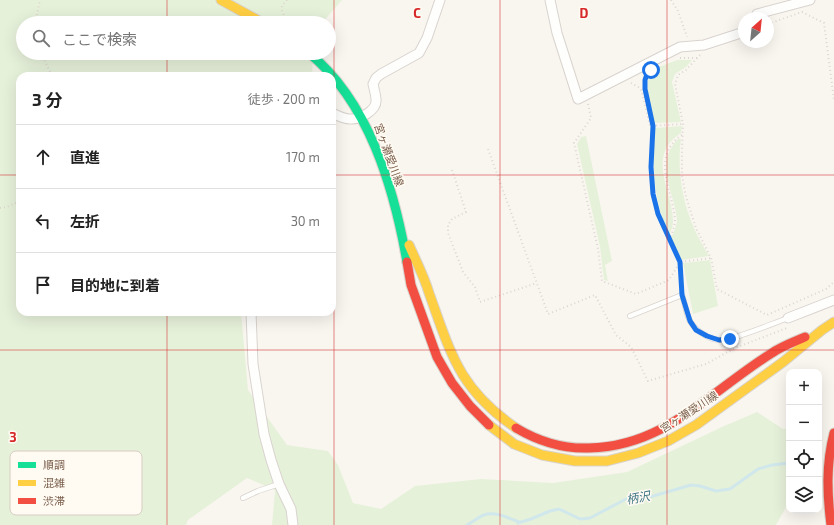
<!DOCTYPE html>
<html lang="ja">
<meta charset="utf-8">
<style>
:root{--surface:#fff;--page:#f2f2f2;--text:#222;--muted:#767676;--line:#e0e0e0}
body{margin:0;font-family:"Exo 2","Noto Sans JP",sans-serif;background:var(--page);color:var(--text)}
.controls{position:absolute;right:12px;bottom:12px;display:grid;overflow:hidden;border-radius:8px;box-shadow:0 4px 16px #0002}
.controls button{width:36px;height:36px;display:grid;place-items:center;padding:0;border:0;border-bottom:1px solid var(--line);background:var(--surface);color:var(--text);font:20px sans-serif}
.compass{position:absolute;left:738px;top:12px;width:36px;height:36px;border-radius:50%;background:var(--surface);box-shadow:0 4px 16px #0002;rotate:27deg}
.stop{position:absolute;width:12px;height:12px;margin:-9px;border:3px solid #1a73e8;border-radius:50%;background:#fff}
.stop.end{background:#1a73e8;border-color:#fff;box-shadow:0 1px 4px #0008}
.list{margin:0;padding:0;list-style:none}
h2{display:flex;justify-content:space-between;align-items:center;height:52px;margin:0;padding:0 16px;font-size:17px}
h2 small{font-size:13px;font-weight:400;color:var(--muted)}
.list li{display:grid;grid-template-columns:26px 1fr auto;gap:12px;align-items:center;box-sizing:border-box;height:64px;padding:0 16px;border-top:1px solid var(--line)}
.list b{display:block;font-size:15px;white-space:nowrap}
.list em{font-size:13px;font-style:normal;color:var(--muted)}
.icon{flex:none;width:22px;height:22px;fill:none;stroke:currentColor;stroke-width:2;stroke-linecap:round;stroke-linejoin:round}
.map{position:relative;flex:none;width:834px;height:525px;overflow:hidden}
.search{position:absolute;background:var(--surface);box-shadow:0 4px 16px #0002;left:16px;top:16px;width:320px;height:44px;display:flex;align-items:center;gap:10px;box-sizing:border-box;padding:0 14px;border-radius:22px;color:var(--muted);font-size:15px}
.panel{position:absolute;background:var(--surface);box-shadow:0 4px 16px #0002;left:16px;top:72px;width:320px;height:244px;border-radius:12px}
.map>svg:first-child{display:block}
.green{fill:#e6f1da}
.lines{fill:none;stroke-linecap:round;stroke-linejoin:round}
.stream{stroke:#d0e7eb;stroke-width:3}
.lane-casing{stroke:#d9d3ce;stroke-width:6}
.street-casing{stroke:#d9d3ce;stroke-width:11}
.fast-casing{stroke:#d9d3cb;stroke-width:11}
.slow-casing{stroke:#d9d3cb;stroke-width:11}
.jam-casing{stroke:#d9d3cb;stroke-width:11}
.path{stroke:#dcd6d0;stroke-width:2;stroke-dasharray:1 3;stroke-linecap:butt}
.lane{stroke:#fefefd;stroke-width:4.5}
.street{stroke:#fefefd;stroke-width:9}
.fast{stroke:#16e098;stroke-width:9}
.slow{stroke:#ffcf43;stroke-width:9}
.jam{stroke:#f24e42;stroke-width:9}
.route{stroke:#1a73e8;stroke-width:5}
.grid{fill:none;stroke:#d62828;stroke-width:1;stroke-opacity:0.55}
.labels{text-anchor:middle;stroke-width:3;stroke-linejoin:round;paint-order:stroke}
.street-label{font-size:11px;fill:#7b5f4c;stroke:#fffbf3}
.water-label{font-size:12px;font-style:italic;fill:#427887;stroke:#fffbf3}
.key{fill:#fffbf3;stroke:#d7ccc1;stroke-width:1}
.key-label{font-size:11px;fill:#7b5f4c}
.grid-label{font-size:13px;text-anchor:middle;font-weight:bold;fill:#d62828;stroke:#fffbf3;stroke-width:3;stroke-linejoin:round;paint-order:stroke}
</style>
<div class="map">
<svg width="834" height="525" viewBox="0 0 834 525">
<rect width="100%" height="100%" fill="#f9f6f0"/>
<path class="green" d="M 0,0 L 342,0 L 322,23 L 23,23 L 23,53 L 313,53 L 312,76 L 20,76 L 20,312 L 241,312 L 248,390 L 287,445 L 328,451 L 338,465 L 353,503 L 381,509 L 415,486 L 481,479 L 553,483 L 627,472 L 724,426 L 757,412 L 783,429 L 789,428 L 789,502 L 776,525 L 272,525 L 275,490 L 247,478 L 188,520 L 186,525 L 0,525 Z
M 677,60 L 692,60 L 686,67 L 675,74 L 672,82 L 681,122 L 655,123 C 652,111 642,82 652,72 C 658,66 670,63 677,60 Z
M 682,126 L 681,133 C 645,156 673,191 673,221 C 673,226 671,230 670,234 L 669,235 C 652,195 653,170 655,128 Z
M 586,136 L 612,261 L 605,265 L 608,281 L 604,280 L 600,247 L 577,144 L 581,137 Z
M 678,139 L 681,139 C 677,169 682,201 694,228 C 698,238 704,247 709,256 L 682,260 L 670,240 C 673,234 677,226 677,219 C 674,192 654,163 678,139 Z
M 710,260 L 718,306 L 693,314 L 683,263 Z"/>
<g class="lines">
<path class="stream" d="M 467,525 C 473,522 478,517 484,515 C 495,511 509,518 519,522 L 518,523 L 531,519 L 550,511 L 559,509 L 580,519 L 590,518 L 626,499 L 643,499 L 691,485 L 700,486 L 716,491 L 730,489 L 758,469 L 772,465 L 789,463"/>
<defs>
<path id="lane" d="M 630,316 L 682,295 C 685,303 686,313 690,321 C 696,331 709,340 721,340 C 737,339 771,324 788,318
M 243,498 L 258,491 L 279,484"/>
<path id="street" d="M 550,0 L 557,33 L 578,99 L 680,47 L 704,45 L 744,32
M 757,18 L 757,14 L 810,0
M 332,113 C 338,116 344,119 350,119 C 360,120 377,110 376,100 C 376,95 374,89 373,84 L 376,78 L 381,74 L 419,53 L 427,38 L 440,0
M 251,312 L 253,364 L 264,434 L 271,460 L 279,484 L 291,509 L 293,525
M 788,318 L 834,300"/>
<path id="fast" d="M 309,53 C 369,102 394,188 407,262"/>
<path id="slow" d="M 221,0 L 263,23
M 409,245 C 416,261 424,276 429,293 C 451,354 459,389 516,428
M 489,425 L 514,444 L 542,455 L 575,461 L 607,461 L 638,453 L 668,441 L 696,425 L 783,362 L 822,330 L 834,322"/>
<path id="jam" d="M 407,262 L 411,285 L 437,357 L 452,383 L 470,406 L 489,425
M 516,428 C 538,441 564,449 589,448 C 665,447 712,390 772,353 C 782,346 794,342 805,337
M 831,525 C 827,493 826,464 834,433"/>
</defs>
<use href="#lane" class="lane-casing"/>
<use href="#street" class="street-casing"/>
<use href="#fast" class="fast-casing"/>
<use href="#slow" class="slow-casing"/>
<use href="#jam" class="jam-casing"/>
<path class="path" d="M 287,0 L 282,6 L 282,11 L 284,15 L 293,23
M 671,0 L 678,11 L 687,37
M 35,23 L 40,0
M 768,24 L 802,12 L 824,23 L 834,100
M 41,53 L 52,76
M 700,55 L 686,70 L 678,75 L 675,84 L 683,124 L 682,150 L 682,175 L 686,197 L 696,228 L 711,258 L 717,289 L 767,315 L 826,289 L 834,282
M 680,58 L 697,58
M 647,75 L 645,89 L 653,126 L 651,167 L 653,194 L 658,214 L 680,262 L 682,289
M 631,83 L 640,88 L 642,92 L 650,126 L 683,124
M 588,104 L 591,118 L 574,143 L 598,249 L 602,281 L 636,294 L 669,280 L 680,262 L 711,258
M 488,149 L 548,314 L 595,295 L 616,335 L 631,347 L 648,381 L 706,364 L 735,348 L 787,328
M 452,170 L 466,212 L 452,219 L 448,225 L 448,233 L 463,272 L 475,287 L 480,302 L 537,283
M 0,208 L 7,207 L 20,201
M 669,240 C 672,234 675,226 675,219 C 672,189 650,156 683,134"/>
<use href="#lane" class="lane"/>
<use href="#street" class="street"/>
<use href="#fast" class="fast"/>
<use href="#slow" class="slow"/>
<use href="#jam" class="jam"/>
</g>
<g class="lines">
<path class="route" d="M 651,70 L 647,74 L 645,80 L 645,89 L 653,126 L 651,167 L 653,194 L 658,214 L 680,262 L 682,295 L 690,321 L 696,330 L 707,336 L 719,340 L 730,339"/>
</g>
<path class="grid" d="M 167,0 L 167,23M 334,0 L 334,525M 500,0 L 500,525M 667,0 L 667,525M 167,53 L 167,76M 0,175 L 20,175M 332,175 L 834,175M 167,312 L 167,525M 0,350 L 834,350"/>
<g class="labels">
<g class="street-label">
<text transform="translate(389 155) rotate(70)" y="4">宮ヶ瀬愛川線</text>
<text transform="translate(689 412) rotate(-33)" y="4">宮ヶ瀬愛川線</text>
</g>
<g class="water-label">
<text transform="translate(638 498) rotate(-10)" y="4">柄沢</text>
</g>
</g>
<rect x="10" y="451" width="132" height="64" rx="6" class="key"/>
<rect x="18" y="462" width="18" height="6" fill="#16e098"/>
<rect x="18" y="480" width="18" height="6" fill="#ffcf43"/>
<rect x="18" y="498" width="18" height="6" fill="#f24e42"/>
<g class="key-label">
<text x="43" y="469">順調</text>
<text x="43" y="487">混雑</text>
<text x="43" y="505">渋滞</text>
</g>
<g class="grid-label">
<text x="417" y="18">C</text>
<text x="584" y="18">D</text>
<text x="13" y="442">3</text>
</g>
</svg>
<div class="controls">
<button>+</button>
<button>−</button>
<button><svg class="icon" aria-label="locate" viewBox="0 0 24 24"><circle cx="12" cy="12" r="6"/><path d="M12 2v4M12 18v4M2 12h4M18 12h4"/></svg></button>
<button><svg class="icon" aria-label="layers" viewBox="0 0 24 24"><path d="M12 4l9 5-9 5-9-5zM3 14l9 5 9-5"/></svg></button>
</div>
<svg class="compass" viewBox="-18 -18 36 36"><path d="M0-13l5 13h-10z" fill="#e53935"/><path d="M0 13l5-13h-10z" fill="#767676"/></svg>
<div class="stop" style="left:651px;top:70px"></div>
<div class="stop end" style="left:730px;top:339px"></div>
<div class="search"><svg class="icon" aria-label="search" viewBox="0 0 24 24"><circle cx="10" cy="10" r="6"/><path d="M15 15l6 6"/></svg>ここで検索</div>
<section class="panel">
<h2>3 分<small>徒歩 · 200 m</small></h2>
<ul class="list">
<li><svg class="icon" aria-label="ahead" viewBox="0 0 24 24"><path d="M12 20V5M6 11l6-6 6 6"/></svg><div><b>直進</b></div><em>170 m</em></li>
<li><svg class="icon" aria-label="left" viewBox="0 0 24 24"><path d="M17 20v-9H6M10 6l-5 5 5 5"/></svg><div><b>左折</b></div><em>30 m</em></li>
<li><svg class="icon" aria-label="arrive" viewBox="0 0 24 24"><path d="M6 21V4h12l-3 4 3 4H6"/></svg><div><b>目的地に到着</b></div></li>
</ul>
</section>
</div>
